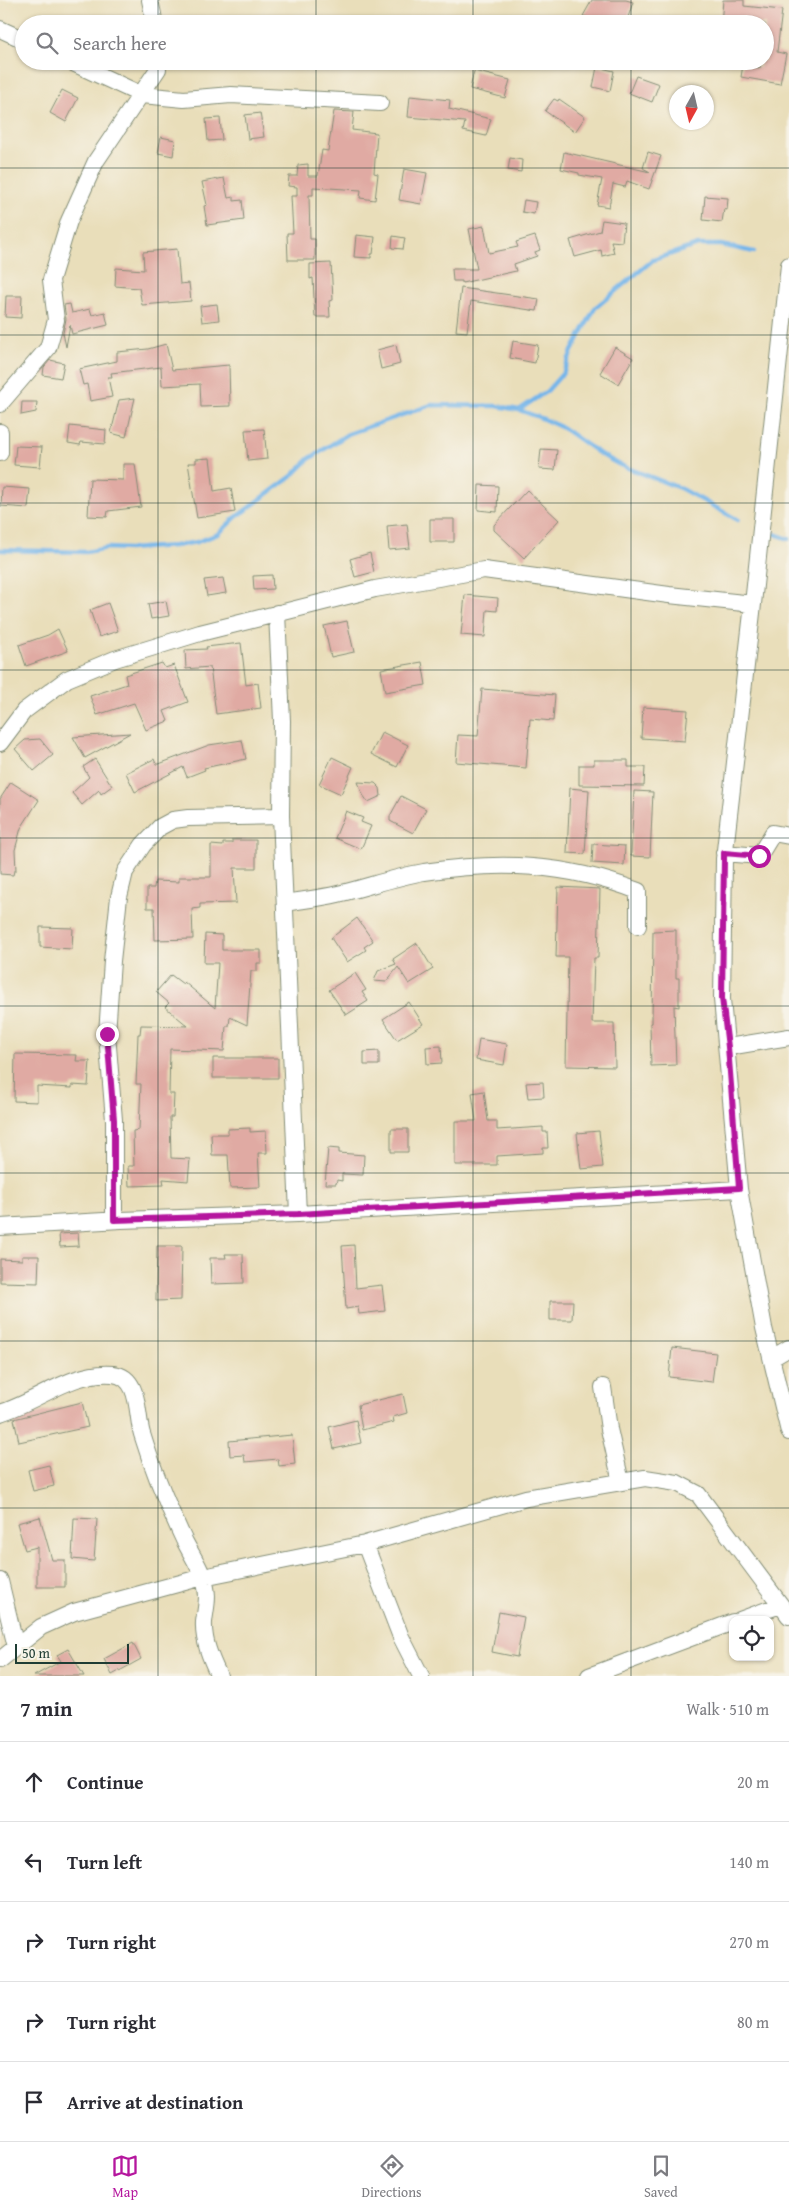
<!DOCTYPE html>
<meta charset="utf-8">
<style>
:root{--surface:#fff;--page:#f2f2f3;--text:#2b2b33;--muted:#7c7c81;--line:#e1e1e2;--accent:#b5179e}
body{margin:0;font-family:"Gentium Book Plus",serif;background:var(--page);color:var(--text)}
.controls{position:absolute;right:15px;bottom:15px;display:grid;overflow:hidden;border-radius:10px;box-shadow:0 1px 4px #0004}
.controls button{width:45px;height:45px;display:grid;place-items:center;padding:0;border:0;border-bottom:1px solid var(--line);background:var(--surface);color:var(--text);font:25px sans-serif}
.compass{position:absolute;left:669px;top:85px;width:45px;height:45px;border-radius:50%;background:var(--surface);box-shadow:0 1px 4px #0004;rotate:188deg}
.scale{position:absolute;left:15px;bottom:12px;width:114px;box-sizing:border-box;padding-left:5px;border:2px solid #1f3d34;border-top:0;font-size:14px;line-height:18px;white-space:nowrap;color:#1f3d34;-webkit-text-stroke:4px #f7f3e8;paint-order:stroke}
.stop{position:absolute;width:15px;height:15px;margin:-11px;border:4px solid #b5179e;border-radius:50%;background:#fff}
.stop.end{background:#b5179e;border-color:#fff;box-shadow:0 1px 5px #0008}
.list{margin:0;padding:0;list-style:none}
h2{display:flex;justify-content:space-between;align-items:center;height:65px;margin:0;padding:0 20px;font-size:21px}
h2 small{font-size:16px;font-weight:400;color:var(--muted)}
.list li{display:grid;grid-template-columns:32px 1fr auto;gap:15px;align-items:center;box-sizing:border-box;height:80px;padding:0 20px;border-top:1px solid var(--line)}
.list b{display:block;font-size:19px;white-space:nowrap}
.list em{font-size:16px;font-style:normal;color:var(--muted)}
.icon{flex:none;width:28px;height:28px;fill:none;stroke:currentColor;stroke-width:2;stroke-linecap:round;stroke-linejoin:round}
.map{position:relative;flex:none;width:789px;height:1676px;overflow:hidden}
.search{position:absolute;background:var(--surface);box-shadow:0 1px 4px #0004;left:15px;right:15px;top:15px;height:55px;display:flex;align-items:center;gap:12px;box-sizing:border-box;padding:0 18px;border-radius:28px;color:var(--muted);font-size:19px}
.sheet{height:465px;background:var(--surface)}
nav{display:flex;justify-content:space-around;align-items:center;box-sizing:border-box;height:70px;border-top:1px solid var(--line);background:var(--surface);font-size:14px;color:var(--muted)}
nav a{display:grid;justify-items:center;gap:2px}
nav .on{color:var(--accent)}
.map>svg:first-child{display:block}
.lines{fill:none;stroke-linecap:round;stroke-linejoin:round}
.stream{stroke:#76b6ea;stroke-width:4.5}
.building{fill:#e0aaa3}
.minor-casing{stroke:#848e77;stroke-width:18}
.minor{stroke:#fff;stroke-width:16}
.route{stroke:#b5179e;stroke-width:6}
.grid{fill:none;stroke:#1f3d34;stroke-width:1;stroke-opacity:0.55}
</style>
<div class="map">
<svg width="789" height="1676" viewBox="0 0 789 1676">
<rect width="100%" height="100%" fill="#f7f3e8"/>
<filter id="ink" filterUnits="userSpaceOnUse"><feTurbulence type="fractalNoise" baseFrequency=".02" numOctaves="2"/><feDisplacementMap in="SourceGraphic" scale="10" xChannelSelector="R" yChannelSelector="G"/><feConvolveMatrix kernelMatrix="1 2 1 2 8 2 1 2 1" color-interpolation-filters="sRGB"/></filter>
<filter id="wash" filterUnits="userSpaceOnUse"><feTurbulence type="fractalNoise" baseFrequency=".0096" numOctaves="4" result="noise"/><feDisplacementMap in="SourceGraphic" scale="20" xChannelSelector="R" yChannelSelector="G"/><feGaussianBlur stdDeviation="1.12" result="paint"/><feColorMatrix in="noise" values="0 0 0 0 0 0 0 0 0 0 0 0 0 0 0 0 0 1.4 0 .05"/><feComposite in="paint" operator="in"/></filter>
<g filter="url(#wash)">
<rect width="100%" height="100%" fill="#e9deba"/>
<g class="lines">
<path class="stream" d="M 519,410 L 547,391 L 563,373 L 572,351 L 595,308 L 653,260 L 698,245 L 721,245 L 754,252
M 769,532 L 789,539
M 0,550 L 86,552 L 108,548 L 129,549 L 174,546 L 197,542 L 218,534 L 235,518 L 292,476 L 309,459 L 348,434 L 431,405 L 497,406 L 519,410 L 541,418 L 563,428 L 600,454 L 620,465 L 682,489 L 738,520"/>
</g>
<g id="blocks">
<path class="building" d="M 592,0 L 626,0 L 633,2 L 626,24 L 607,24 L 583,16 Z
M 723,0 L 744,0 L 744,6 L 782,10 L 777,52 L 786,54 L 780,84 L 741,77 L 743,65 L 760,68 L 761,61 L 765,61 L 765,24 L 721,24 Z
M 597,67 L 614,71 L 610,91 L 593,87 Z
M 474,71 L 510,80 L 505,98 L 470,89 Z
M 636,76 L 659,84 L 652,102 L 629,93 Z
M 62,90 L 78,98 L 66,122 L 50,113 Z
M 410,96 L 450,100 L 449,109 L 491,119 L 486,136 L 463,131 L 465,122 L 408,117 Z
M 554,99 L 558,101 L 559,99 L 585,117 L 575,132 L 545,111 Z
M 334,111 L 354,112 L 352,130 L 377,133 L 374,173 L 378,174 L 375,200 L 360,198 L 361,190 L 313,187 L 313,195 L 309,195 L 310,239 L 315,239 L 315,260 L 288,260 L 287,233 L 293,233 L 291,196 L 297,196 L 297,187 L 288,186 L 289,176 L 297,176 L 298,165 L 308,164 L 308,176 L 318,176 L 322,150 L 328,151 Z
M 260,113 L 264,137 L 248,139 L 245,115 Z
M 220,118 L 222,140 L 208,141 L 206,119 Z
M 161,137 L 175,140 L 173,156 L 158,153 Z
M 564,152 L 650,172 L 643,168 L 648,152 L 661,156 L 649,189 L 627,181 L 625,187 L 613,184 L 609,207 L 597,205 L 602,179 L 579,175 L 579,173 L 561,169 Z
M 510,158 L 522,160 L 521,172 L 508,170 Z
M 404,169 L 427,173 L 421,204 L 399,200 Z
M 224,178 L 228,198 L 234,197 L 234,201 L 242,200 L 244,220 L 207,225 L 204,206 L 207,205 L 202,182 Z
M 705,196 L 728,198 L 727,210 L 724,209 L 722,222 L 703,220 Z
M 524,200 L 536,202 L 534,214 L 522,212 Z
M 602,220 L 624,223 L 622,242 L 611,241 L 614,253 L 602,256 L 601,250 L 575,257 L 570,240 L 600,231 Z
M 484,226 L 489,253 L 518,247 L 516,242 L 535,236 L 540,250 L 535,252 L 537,256 L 514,264 L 516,271 L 462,283 L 462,281 L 453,281 L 452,269 L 477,269 L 469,229 Z
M 356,235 L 375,237 L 373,254 L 371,254 L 371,258 L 354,257 Z
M 393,236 L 405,238 L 403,249 L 392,248 Z
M 177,249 L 180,284 L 189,283 L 191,301 L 142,305 L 139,288 L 115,286 L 116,268 L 144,270 L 143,252 Z
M 331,263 L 333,300 L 329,301 L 330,317 L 315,317 L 313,278 L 310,279 L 310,264 Z
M 461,288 L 539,299 L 537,311 L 471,301 L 467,332 L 456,331 Z
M 6,296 L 22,296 L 21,318 L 5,317 Z
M 70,304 L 72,313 L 90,309 L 92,315 L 105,312 L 108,325 L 72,334 L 70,325 L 66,347 L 63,333 L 66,319 L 64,305 Z
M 217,304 L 219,320 L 202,322 L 200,306 Z
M 513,341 L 538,345 L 535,363 L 510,358 Z
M 166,344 L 172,370 L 229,365 L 230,406 L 201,407 L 200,384 L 162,386 L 161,367 L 111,373 L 112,377 L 108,377 L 112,397 L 90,401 L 87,384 L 83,385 L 79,369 L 117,361 L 117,352 L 148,349 Z
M 396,345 L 400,364 L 381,369 L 377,350 Z
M 615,347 L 633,358 L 618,384 L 600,373 Z
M 50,360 L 64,363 L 61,378 L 43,375 L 44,367 Z
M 135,398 L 126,437 L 111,433 L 119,400 Z
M 22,402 L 37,402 L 36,412 L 21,415 Z
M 70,426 L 106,430 L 105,444 L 81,442 L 80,445 L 68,443 Z
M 264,429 L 267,459 L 248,461 L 245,430 Z
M 16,446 L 42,447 L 40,467 L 14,465 Z
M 541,449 L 557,450 L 555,470 L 539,469 Z
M 210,458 L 214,491 L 231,488 L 235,512 L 197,518 L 188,463 L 196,463 L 196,459 Z
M 123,464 L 135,464 L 141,507 L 108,511 L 107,517 L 88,516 L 90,479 L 123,480 Z
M 479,485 L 498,486 L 497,512 L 478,510 Z
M 2,487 L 30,489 L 28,508 L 1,506 Z
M 527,490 L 559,520 L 524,558 L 494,530 L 494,525 Z
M 430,519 L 454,519 L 454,542 L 430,542 Z
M 407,524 L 410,548 L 389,550 L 387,526 Z
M 370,553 L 374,572 L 355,577 L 350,559 Z
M 272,575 L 273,589 L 254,590 L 253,576 Z
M 223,578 L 226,593 L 207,596 L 204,580 Z
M 465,595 L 498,598 L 497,611 L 487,610 L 485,637 L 461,635 Z
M 166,601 L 169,616 L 151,619 L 148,604 Z
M 108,603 L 118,631 L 99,637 L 90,610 Z
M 347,621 L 354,652 L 331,657 L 324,626 Z
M 58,629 L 68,651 L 26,666 L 19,645 L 48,635 Z
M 241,643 L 246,685 L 258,683 L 261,708 L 216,714 L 210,667 L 186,669 L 185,650 L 207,649 L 206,647 Z
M 422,662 L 426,685 L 385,692 L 381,669 Z
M 162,663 L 165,668 L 174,665 L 188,702 L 164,711 L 168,721 L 146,730 L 134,703 L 97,715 L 90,696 L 127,684 L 125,675 Z
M 482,689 L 555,695 L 553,721 L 530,719 L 526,768 L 456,762 L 458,735 L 478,736 Z
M 643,707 L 688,710 L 685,741 L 641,738 Z
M 382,732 L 408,745 L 397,767 L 371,754 Z
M 130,733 L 85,758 L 73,737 Z
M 40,739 L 53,755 L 34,771 L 15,749 L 25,740 Z
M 242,740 L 246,759 L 204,768 L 205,770 L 187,777 L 183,767 L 135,792 L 126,773 L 154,759 L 156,764 L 159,764 L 209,745 Z
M 332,757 L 353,767 L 341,794 L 319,784 Z
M 95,759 L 112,786 L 101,794 L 99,790 L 82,805 L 72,793 L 89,777 L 83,767 Z
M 594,760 L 628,760 L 628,767 L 645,767 L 644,786 L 579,785 L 579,765 L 594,765 Z
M 11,782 L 39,800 L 21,828 L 15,850 L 16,871 L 14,871 L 13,875 L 0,874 L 0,799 Z
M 358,782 L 375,783 L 380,788 L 381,796 L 368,802 L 363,795 Z
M 570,788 L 589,790 L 585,854 L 567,853 Z
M 634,791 L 653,792 L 650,857 L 631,856 Z
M 401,796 L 426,809 L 413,833 L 390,821 L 390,816 Z
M 346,811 L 363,818 L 361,822 L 371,826 L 361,849 L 335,838 Z
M 232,840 L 256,840 L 256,868 L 234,868 L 236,903 L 200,904 L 200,908 L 192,909 L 193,939 L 155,940 L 154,908 L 147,908 L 147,888 L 154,888 L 155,881 L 179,882 L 179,877 L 211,877 L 211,845 L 223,846 L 223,843 L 232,843 Z
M 593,844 L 625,846 L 624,865 L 592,863 Z
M 558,887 L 600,889 L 598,958 L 594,958 L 592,1023 L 614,1023 L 615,1067 L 566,1066 L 568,957 L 556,957 Z
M 357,918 L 373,941 L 364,947 L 366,950 L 347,962 L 331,938 Z
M 40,927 L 73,928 L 72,949 L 40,947 Z
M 676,930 L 676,978 L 679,978 L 679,1007 L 674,1006 L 676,1065 L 651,1066 L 650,1023 L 652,1023 L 653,931 Z
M 205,934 L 222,935 L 222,950 L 261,950 L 261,963 L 257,963 L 257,971 L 251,971 L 247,1025 L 230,1017 L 229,1026 L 226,1026 L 224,1051 L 170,1049 L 169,1094 L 174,1094 L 173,1117 L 170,1117 L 171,1158 L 190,1159 L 188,1181 L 163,1179 L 164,1185 L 129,1186 L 128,1166 L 134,1166 L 133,1131 L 139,1130 L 141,1084 L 136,1084 L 138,1034 L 140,1034 L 141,1025 L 188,1026 L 165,1007 L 169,1003 L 156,992 L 171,975 L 183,984 L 184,982 L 215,1008 L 218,963 L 204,963 Z
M 417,943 L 433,969 L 409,984 L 398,967 L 386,982 L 374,981 L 378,971 L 396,964 L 393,959 Z
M 355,973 L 366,990 L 362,992 L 368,1001 L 346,1015 L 329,990 Z
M 409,1002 L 423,1024 L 397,1040 L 383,1019 Z
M 479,1039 L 507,1044 L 504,1065 L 476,1060 Z
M 441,1046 L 442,1063 L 427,1064 L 426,1047 Z
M 379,1051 L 379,1065 L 364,1065 L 364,1052 Z
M 15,1054 L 77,1055 L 76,1061 L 90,1061 L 88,1086 L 72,1085 L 72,1088 L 37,1086 L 37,1102 L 14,1101 Z
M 213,1058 L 278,1058 L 278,1078 L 213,1078 Z
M 543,1082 L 544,1097 L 528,1098 L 526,1083 Z
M 484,1091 L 488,1121 L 497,1121 L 497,1130 L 543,1127 L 543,1132 L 547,1132 L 548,1148 L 543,1148 L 543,1153 L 497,1156 L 497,1165 L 455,1165 L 455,1121 L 476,1121 L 472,1093 Z
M 250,1128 L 250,1132 L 266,1131 L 267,1153 L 258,1153 L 260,1187 L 230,1188 L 228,1155 L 212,1155 L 211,1134 L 228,1134 L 228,1129 Z
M 391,1129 L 408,1129 L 408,1152 L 391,1152 Z
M 599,1131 L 603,1167 L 581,1169 L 577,1133 Z
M 328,1148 L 339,1149 L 339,1153 L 364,1155 L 363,1175 L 342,1174 L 342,1181 L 337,1180 L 336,1184 L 325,1184 Z
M 78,1233 L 79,1246 L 60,1247 L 59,1234 Z
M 354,1245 L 356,1288 L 382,1285 L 385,1311 L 359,1314 L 358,1307 L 346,1309 L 342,1246 Z
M 157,1246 L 182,1246 L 181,1300 L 156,1301 Z
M 225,1254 L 243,1254 L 244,1283 L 211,1284 L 210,1258 L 226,1258 Z
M 22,1256 L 39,1256 L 38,1283 L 0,1282 L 0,1259 L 22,1260 Z
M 550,1301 L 573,1301 L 572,1320 L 550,1320 Z
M 672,1348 L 716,1353 L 712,1382 L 669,1377 Z
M 403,1394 L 407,1413 L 393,1417 L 394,1422 L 362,1430 L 358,1405 Z
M 82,1402 L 88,1427 L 19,1442 L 14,1419 Z
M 356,1420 L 361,1443 L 334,1449 L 329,1427 Z
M 292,1435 L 295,1464 L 279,1466 L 278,1459 L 245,1462 L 244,1455 L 230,1456 L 229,1441 Z
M 49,1465 L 54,1486 L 33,1491 L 28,1470 Z
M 40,1517 L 52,1560 L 65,1560 L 65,1587 L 37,1587 L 37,1547 L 25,1550 L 17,1523 Z
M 74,1518 L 97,1519 L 94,1561 L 72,1559 Z
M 499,1612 L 524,1617 L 517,1657 L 492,1652 Z
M 133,1643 L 141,1659 L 112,1675 L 104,1659 Z
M 68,1649 L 84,1676 L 34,1676 L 61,1661 L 57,1655 Z"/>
</g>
</g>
<g filter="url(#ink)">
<use href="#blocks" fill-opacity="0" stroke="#848e77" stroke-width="1"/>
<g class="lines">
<defs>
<path id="minor" d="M 150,0 L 155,24
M 0,29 L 24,40
M 69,61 L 142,95 L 184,99 L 231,95 L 380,103
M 789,265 L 753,604 L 724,859 L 722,999 L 739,1189 L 764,1328 L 789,1432
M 0,404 L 48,348 L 56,320 L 51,280 L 69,221 L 96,161 L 158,69 L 158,61
M 0,432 L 0,453
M 277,613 L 282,721 L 281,816 L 298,1214
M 0,743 L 24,711 L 67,679 L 115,659 L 200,633 L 375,589 L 484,570 L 669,595 L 753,604
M 724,853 L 759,856 L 773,833 L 789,836
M 285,903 C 303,900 321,898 338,894 C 367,887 395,877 424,872 C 500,861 565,863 638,891 L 638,926
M 728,1047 L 789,1037
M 114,1220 L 114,1120 L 107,1034 L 112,961 L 119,897 L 125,872 L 143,845 L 160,827 L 173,820 L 188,818 L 281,816
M 0,1227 L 121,1220 L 298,1214 L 739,1189
M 772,1358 L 789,1348
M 603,1387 L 609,1429 L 621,1482
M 0,1413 C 37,1402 73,1370 113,1374 C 141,1377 136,1415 142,1434 C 153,1470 168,1506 184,1540 C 190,1552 198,1564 203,1577 C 210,1596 206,1604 204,1622 C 203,1641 211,1659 219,1676
M 365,1544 L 401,1637 L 421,1676
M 0,1581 L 16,1647
M 740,1620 L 780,1605
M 0,1660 L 41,1627 L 74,1612 L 203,1577 L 365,1544 L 526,1498 L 645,1478 L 677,1483 L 698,1494 L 789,1616
M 589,1676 L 733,1622"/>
</defs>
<use href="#minor" class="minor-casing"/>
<use href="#minor" class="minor"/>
</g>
</g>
<g class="lines" filter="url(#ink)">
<path class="route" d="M 107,1034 L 114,1120 L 114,1220 L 298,1214 L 739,1188 L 728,1047 L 722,998 L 724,859 L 724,853 L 759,856"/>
</g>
<path class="grid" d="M 158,0 L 158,24M 316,0 L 316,24M 473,0 L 473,24M 631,0 L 631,24M 158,61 L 158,1676M 316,61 L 316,1676M 473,61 L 473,1676M 631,61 L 631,1676M 0,168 L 789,168M 0,335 L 789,335M 0,503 L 789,503M 0,670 L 789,670M 0,838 L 789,838M 0,1006 L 789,1006M 0,1173 L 789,1173M 0,1341 L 789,1341M 0,1508 L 789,1508"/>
</svg>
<div class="controls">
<button><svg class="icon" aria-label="locate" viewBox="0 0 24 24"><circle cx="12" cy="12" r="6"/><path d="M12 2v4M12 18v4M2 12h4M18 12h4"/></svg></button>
</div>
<svg class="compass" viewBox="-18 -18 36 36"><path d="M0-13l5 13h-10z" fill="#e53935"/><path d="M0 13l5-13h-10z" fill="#7c7c81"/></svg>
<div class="scale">50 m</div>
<div class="stop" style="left:759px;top:856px"></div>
<div class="stop end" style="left:107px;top:1034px"></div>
<div class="search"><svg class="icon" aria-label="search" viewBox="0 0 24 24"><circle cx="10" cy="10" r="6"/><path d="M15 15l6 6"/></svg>Search here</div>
</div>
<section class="sheet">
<h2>7 min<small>Walk · 510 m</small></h2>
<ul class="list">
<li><svg class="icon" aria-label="ahead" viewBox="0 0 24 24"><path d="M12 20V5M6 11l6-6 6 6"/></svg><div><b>Continue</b></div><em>20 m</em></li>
<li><svg class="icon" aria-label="left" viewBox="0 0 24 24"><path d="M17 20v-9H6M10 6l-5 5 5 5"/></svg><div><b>Turn left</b></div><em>140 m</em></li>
<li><svg class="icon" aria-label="right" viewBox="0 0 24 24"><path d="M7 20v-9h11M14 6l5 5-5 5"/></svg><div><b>Turn right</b></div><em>270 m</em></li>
<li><svg class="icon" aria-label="right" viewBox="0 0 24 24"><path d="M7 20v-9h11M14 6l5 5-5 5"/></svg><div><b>Turn right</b></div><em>80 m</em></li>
<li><svg class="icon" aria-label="arrive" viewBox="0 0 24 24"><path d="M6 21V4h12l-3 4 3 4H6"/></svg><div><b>Arrive at destination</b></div></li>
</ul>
</section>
<nav>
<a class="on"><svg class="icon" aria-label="map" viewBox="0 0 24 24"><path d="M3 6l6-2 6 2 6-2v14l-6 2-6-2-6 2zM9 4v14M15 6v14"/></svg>Map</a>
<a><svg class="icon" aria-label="directions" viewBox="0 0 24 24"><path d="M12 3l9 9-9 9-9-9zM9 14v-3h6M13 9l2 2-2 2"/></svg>Directions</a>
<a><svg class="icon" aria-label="saved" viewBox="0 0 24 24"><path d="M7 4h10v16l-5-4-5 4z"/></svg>Saved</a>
</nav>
